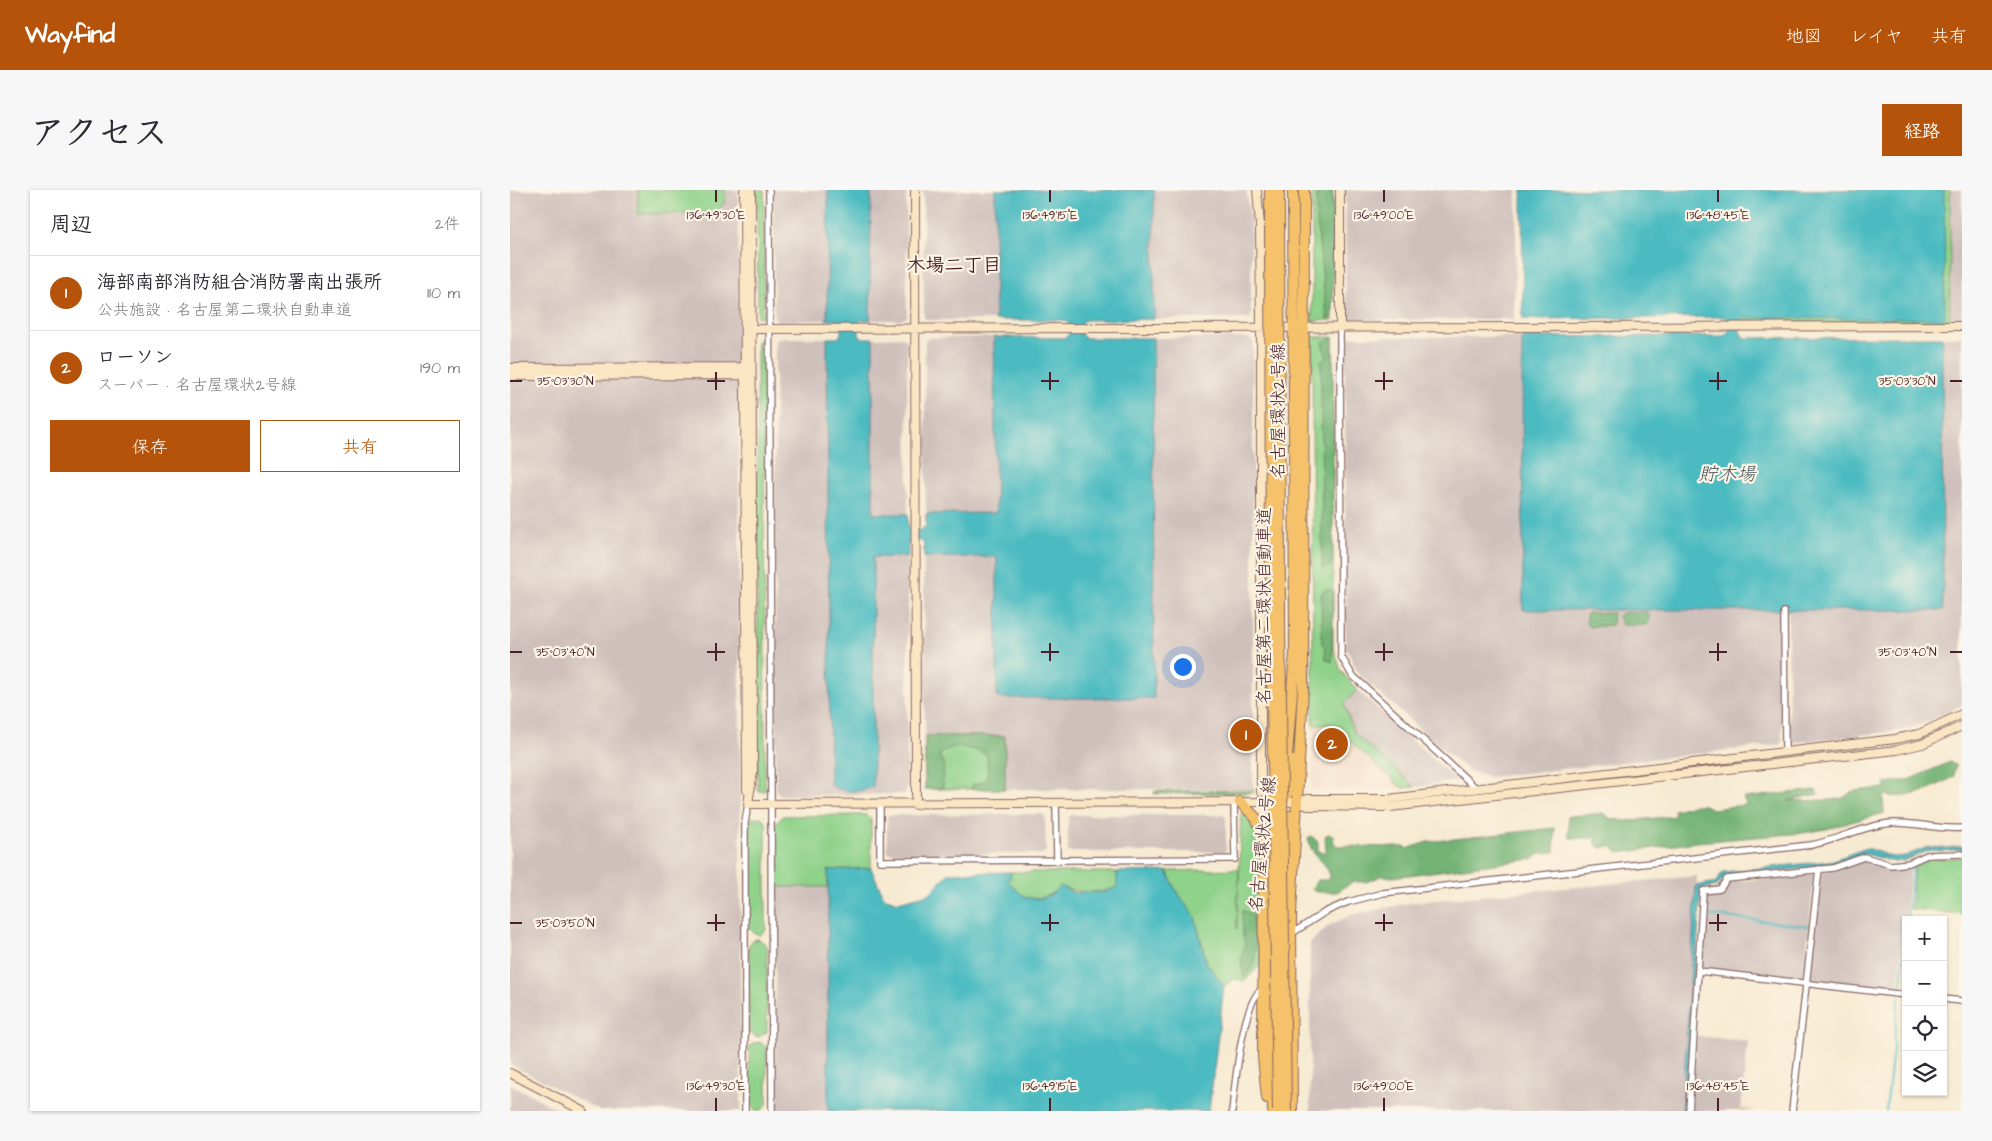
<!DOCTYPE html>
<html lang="ja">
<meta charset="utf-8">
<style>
:root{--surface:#fff;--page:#f7f7f7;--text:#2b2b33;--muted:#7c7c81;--line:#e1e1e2;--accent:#b45309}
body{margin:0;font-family:"Architects Daughter","Klee One",sans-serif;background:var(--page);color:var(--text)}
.controls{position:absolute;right:15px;bottom:15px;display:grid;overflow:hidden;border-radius:0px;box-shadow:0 1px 4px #0004}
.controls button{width:45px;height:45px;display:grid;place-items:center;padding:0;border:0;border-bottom:1px solid var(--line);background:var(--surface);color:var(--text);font:25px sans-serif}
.you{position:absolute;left:672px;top:476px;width:18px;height:18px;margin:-12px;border:4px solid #fff;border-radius:50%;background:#1a73e8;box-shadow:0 0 0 8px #1a73e833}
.badge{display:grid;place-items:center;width:32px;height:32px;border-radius:50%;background:var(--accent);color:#fff;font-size:16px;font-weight:700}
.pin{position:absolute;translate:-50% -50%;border:2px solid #fff;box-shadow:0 1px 5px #0006}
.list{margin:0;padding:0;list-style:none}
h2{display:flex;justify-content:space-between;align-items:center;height:65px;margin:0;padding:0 20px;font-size:21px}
h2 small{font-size:16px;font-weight:400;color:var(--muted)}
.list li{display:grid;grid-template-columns:32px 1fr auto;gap:15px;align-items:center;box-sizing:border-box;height:75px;padding:0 20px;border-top:1px solid var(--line)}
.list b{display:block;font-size:19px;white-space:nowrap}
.list p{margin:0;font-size:16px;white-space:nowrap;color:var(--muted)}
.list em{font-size:16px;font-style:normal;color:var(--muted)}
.actions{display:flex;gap:10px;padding:15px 20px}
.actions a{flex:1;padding:11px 0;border:1px solid var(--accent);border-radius:0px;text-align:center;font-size:18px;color:var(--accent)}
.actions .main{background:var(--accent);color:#fff}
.icon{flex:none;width:28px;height:28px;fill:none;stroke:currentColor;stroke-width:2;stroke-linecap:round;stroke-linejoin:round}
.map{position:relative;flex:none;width:1452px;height:921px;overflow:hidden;border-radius:0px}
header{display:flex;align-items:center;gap:30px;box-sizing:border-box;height:70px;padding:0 25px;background:var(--accent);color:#fff}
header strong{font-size:24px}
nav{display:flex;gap:28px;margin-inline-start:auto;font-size:18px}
.intro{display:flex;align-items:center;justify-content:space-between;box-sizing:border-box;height:120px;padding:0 30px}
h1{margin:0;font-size:35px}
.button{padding:12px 22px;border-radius:0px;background:var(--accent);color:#fff;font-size:18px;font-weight:700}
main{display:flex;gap:30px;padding:0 30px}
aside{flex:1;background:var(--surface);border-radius:0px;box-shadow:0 1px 4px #0004}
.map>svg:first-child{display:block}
.built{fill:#f3d4bf}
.industrial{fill:#cfc0bb}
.green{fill:#8fd28a;stroke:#6c785a}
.forest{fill:#73b476;stroke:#5e6a50}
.water{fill:#4cbbc1;stroke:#4b6d76}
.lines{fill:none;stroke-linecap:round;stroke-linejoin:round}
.stream{stroke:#4cbbc1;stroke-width:2}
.street-casing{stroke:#876665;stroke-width:8}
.secondary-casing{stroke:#876665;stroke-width:10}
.highway-casing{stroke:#876665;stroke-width:12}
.street{stroke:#fff;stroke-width:5.5}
.secondary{stroke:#fbe6c4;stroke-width:8}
.highway{stroke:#f5c16b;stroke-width:10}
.highway-bridge-casing{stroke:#876665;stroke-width:12;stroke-linecap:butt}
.highway-bridge{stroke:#f5c16b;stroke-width:10}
.ticks{fill:none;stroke:#4a1f2b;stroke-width:2}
.labels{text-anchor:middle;stroke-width:4.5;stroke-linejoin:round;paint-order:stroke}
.street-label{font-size:18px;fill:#4a1f2b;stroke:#fcf5e5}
.neighbourhood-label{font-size:19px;font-weight:bold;fill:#4a1f2b;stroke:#fcf5e5}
.water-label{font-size:19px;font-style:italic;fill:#4b5660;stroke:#fcf5e5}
.ticks-label{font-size:12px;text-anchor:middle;fill:#4a1f2b;stroke:#fcf5e5;stroke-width:4.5;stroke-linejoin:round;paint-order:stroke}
</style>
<header>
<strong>Wayfind</strong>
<nav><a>地図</a><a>レイヤ</a><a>共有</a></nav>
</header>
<div class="intro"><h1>アクセス</h1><a class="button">経路</a></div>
<main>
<aside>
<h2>周辺<small>2件</small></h2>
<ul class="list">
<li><span class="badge">1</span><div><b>海部南部消防組合消防署南出張所</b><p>公共施設 · 名古屋第二環状自動車道</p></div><em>110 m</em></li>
<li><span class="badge">2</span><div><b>ローソン</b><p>スーパー · 名古屋環状2号線</p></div><em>190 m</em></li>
</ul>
<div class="actions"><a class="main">保存</a><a>共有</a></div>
</aside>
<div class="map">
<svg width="1452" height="921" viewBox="0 0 1452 921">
<rect width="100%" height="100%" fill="#fcf5e5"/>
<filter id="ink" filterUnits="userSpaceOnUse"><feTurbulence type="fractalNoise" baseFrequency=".02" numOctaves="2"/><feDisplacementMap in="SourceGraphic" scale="10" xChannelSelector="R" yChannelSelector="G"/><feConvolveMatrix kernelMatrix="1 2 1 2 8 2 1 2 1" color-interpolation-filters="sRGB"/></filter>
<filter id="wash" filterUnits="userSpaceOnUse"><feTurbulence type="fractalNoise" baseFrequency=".0096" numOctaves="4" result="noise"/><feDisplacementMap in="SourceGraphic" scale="20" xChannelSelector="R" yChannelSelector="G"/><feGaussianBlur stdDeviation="1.12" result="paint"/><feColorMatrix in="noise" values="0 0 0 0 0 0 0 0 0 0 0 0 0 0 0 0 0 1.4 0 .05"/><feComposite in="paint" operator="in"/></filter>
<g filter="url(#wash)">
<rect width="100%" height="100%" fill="#f7ead2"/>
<path class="built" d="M 821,534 L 892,598 L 806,600 L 802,598 L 803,535 Z"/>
<path class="industrial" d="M 0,0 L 228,0 L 231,921 L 90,921 L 0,874 Z
M 264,0 L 318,0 L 317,130 L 268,131 L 264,127 Z
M 361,0 L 396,0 L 397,127 L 391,130 L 360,130 Z
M 413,0 L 485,0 L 485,130 L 418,130 L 414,127 Z
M 644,0 L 736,0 L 741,30 L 741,126 L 739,129 L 644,129 Z
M 835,0 L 1007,0 L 1004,129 L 840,130 L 836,125 Z
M 1440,0 L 1452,0 L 1452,129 L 1441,129 Z
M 393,147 L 397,151 L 398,324 L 363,324 L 363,148 Z
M 484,147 L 486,323 L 416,324 L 415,151 L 418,148 Z
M 839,147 L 1012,147 L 1013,420 L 1271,419 L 1272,554 L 979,587 L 961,582 L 946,571 L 857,492 L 849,484 L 836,458 L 835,152 Z
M 1432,147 L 1452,147 L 1452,515 L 1420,531 L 1394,540 L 1279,553 L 1278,419 L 1433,420 Z
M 269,148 L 317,148 L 320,595 L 363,596 L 363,367 L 398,367 L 397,601 L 394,604 L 270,605 L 266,601 L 265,152 Z
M 643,148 L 739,148 L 743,152 L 743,599 L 495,599 L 494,546 L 415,546 L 414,367 L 487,367 L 643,508 Z
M 847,500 L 947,591 L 905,597 L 844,543 L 834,514 Z
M 532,624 L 535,626 L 536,661 L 532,664 L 379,663 L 377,661 L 377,627 L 379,625 Z
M 561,625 L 713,625 L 716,628 L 716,660 L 714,662 L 558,662 L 558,628 Z
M 1357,669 L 1382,678 L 1401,675 L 1387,801 L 1300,792 L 1311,684 L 1314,681 L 1324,680 Z
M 1304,684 L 1294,791 L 1190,778 L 1196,703 L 1218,692 Z
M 1187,686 L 1172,921 L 800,921 L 800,753 L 818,736 L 841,725 L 905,712 Z
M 265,697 L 318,697 L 318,921 L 266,920 Z
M 1186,846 L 1238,851 L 1231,919 L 1247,921 L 1181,921 Z
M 0,894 L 51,921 L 0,921 Z"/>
<path class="green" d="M 128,0 L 215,0 L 215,12 L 206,23 L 128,24 Z
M 247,0 L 254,0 L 254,127 L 248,127 Z
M 802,0 L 823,0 L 823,130 L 802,131 Z
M 1434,0 L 1440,0 L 1440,133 L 1230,132 Z
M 802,147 L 823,147 L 823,457 L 831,481 L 847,500 L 834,514 L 844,543 L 905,597 L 892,598 L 821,534 L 803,535 Z
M 247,151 L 254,151 L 255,601 L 248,601 Z
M 415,546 L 495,546 L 495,599 L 415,599 Z
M 731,624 L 737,624 L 753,639 L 751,774 L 735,791 L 724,789 L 714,796 L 697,774 L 685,727 L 665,699 L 657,681 L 729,679 L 727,739 Z
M 356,625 L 361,630 L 361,678 L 318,680 L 318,697 L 265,697 L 265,635 L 273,626 Z
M 251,627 L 256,632 L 256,740 L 250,745 L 244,743 L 239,738 L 239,633 L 242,628 Z
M 1418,667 L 1431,669 L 1452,667 L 1452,724 L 1401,719 L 1405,674 Z
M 502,682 L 607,682 L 608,697 C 589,704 568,704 550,696 C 543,706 526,712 514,706 C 509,703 503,696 498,692 Z
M 248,749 L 257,755 L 257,842 L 248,847 L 239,843 L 239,755 L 243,750 Z
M 250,852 L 257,858 L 257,914 L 252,920 L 245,920 L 240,914 L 239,857 L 244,853 Z"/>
<path class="forest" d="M 807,0 L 822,0 L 823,117 L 821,127 L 817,129 L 806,24 Z
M 823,148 L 823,369 L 821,375 L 815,379 L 812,377 L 811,171 L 817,167 L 813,157 L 813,152 Z
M 819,399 L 823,402 L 822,472 L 816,469 L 815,457 L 812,454 L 811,405 L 814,400 Z
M 1136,422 L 1139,424 L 1139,433 L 1137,435 L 1112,435 L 1108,426 L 1111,423 Z
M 1078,423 L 1103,423 L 1102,435 L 1080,437 L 1077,435 L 1076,427 Z
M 415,546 L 495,546 L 495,599 L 461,599 L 463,594 C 482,594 477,579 477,565 C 468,559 453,558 442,557 L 431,563 L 430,569 L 434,572 L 433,599 L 415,599 Z
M 1440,572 L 1446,576 L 1444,580 L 1444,587 C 1424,597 1399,611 1376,605 L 1373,608 L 1374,623 L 1316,639 L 1293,643 L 1187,652 L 1116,662 L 1108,662 L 1101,656 L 1091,658 L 1087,656 L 1084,648 L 1059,648 L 1058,626 L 1062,626 L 1093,623 L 1101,629 L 1117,631 L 1165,626 L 1164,620 L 1185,615 L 1195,615 L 1202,619 L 1234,615 L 1236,613 L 1233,608 L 1306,600 L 1308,604 L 1278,611 L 1319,610 L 1333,608 L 1343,601 L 1374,598 L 1376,593 L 1398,590 Z
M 744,600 L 743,603 L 644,604 L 645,601 Z
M 1045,638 L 1044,662 L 1029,664 L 1023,669 L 883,687 L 872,686 L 856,692 L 843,692 L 827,702 L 806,702 L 802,699 L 807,690 L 817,690 L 820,686 C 814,667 803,671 798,648 L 801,646 L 808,652 L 808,662 L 816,662 L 815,646 L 818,644 L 823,646 L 824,653 L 827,656 L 895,657 L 897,659 L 917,652 Z
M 732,720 L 742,724 C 745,746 752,771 734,788 L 731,770 L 735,755 L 733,746 Z"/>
<path class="water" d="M 318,0 L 361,0 L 360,130 L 352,130 L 349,133 L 349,145 L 352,148 L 363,148 L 363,324 L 398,324 L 398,335 L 403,340 L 411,340 L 416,336 L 416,324 L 486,323 L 484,147 L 555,148 L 559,144 L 559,134 L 554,130 L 485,130 L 485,0 L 644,0 L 644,129 L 575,130 L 571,134 L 571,144 L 575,148 L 643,148 L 644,508 L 487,508 L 487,367 L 414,367 L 414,354 L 410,350 L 402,351 L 398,355 L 398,367 L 363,367 L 363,597 C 347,603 335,603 320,595 L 317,148 L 328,148 L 331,144 L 331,134 L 328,130 L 317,130 Z
M 1012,0 L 1434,0 L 1435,129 L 1234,128 L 1230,132 L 1230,142 L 1234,148 L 1432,147 L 1433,420 L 1013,420 L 1012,147 L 1214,146 L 1219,141 L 1219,132 L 1215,127 L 1013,129 Z
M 1452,656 L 1452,659 L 1432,661 L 1420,660 L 1396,670 L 1385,672 L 1356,664 L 1316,676 L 1215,687 L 1207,696 L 1191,699 L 1176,921 L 1172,921 L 1186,696 L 1206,692 L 1213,682 L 1320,671 L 1357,658 L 1382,667 L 1395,666 L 1418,657 L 1437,658 Z
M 361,678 L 374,707 L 388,712 L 419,704 L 439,683 L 502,682 L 498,692 C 503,696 509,703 514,706 C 527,713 543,706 550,696 L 565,703 L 595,702 L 607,697 L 607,682 L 657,681 L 665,699 L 685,727 L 696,772 L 714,796 L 699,921 L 318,921 L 318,680 Z"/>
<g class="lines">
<path class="stream" d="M 1194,725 L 1300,736
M 1397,730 L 1403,677
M 1390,800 L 1396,745
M 1376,921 L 1389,807"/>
</g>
</g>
<g filter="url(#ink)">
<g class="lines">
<defs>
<path id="street" d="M 259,0 L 262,921
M 830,138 L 831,466 L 842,485 L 966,598
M 1274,422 L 1275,562
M 546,613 L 547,671
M 370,615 L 370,671 L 725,669 L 724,612
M 781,744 L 815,722 L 838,712 L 873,703 L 1301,655 C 1329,650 1354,635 1383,633 C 1407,632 1426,640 1452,638
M 1189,781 L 1396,805
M 1433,809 L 1452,811
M 235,921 L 235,633 L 238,614
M 722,921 C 725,897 732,812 752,799
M 1179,921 L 1193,701 L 1210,699 L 1217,689 L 1323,678 L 1354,667 L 1381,675 L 1399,673 L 1417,665 L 1452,664
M 1282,921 L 1309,679"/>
<path id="secondary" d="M 234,0 L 237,600
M 405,0 L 406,615
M 747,0 L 750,35 L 751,138 L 751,602
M 830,0 L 830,138
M 242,139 L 1452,136
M 0,178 L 238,177
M 0,186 L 238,185
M 787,612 L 797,609 L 878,609 L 1385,549 L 1409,544 L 1452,524
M 238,614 L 773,612 L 787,612 L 798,616 L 880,617 L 1387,560 L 1412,554 L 1452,536
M 238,614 L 243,582 L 241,0
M 0,883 L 73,921"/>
<path id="highway" d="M 776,579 L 785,463 L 783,0
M 730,612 L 746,628 L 754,645 L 753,867 L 757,908
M 773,612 L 779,600 L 783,571
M 777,664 L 780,626
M 761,717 L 760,742 L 763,921
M 782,921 L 781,723 L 793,498 L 794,0"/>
</defs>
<use href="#street" class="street-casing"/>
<use href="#secondary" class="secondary-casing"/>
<use href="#highway" class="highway-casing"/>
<use href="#street" class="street"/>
<use href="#secondary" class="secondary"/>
<use href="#highway" class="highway"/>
<defs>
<path id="highway-bridge" d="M 760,0 L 761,431 L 768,921
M 769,0 L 770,431 L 776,921"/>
</defs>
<use href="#highway-bridge" class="highway-bridge-casing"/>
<use href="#highway-bridge" class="highway-bridge"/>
</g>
</g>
<path class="ticks" d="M 206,0 L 206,12M 540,0 L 540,12M 874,0 L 874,12M 1208,0 L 1208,12M 206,182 L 206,200M 540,182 L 540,200M 874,182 L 874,200M 1208,182 L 1208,200M 0,191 L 12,191M 197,191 L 215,191M 531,191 L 549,191M 865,191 L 883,191M 1199,191 L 1217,191M 1440,191 L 1452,191M 206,453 L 206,471M 540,453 L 540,471M 874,453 L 874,471M 1208,453 L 1208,471M 0,462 L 12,462M 197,462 L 215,462M 531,462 L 549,462M 865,462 L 883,462M 1199,462 L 1217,462M 1440,462 L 1452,462M 206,724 L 206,741M 540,724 L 540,741M 874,724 L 874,741M 1208,724 L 1208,741M 0,733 L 12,733M 197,733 L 215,733M 531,733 L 549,733M 865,733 L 883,733M 1199,733 L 1217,733M 206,908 L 206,921M 540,908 L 540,921M 874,908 L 874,921M 1208,908 L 1208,921"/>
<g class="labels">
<g class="street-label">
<text transform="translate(768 221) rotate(-90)" y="6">名古屋環状2号線</text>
<text transform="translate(754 416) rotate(-90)" y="6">名古屋第二環状自動車道</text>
<text transform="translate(752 654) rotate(-84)" y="6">名古屋環状2号線</text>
</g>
<g class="neighbourhood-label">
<text x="444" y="81">木場二丁目</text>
</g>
<g class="water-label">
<text x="1217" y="290">貯木場</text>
</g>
</g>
<g class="ticks-label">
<text x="206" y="29">136°49'30"E</text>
<text x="540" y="29">136°49'15"E</text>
<text x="874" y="29">136°49'00"E</text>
<text x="1208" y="29">136°48'45"E</text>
<text x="1397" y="195">35°03'30"N</text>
<text x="55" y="195">35°03'30"N</text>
<text x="1397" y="466">35°03'40"N</text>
<text x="55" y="466">35°03'40"N</text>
<text x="55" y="737">35°03'50"N</text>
<text x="206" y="900">136°49'30"E</text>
<text x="540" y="900">136°49'15"E</text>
<text x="874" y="900">136°49'00"E</text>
<text x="1208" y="900">136°48'45"E</text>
</g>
</svg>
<div class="controls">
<button>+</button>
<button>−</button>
<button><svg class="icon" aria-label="locate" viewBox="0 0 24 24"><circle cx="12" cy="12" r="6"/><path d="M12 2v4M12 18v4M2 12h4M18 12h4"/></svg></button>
<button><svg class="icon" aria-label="layers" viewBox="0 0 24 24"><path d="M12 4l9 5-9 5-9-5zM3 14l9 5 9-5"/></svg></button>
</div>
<div class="you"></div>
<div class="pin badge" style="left:736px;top:545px">1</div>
<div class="pin badge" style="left:822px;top:554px">2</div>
</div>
</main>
